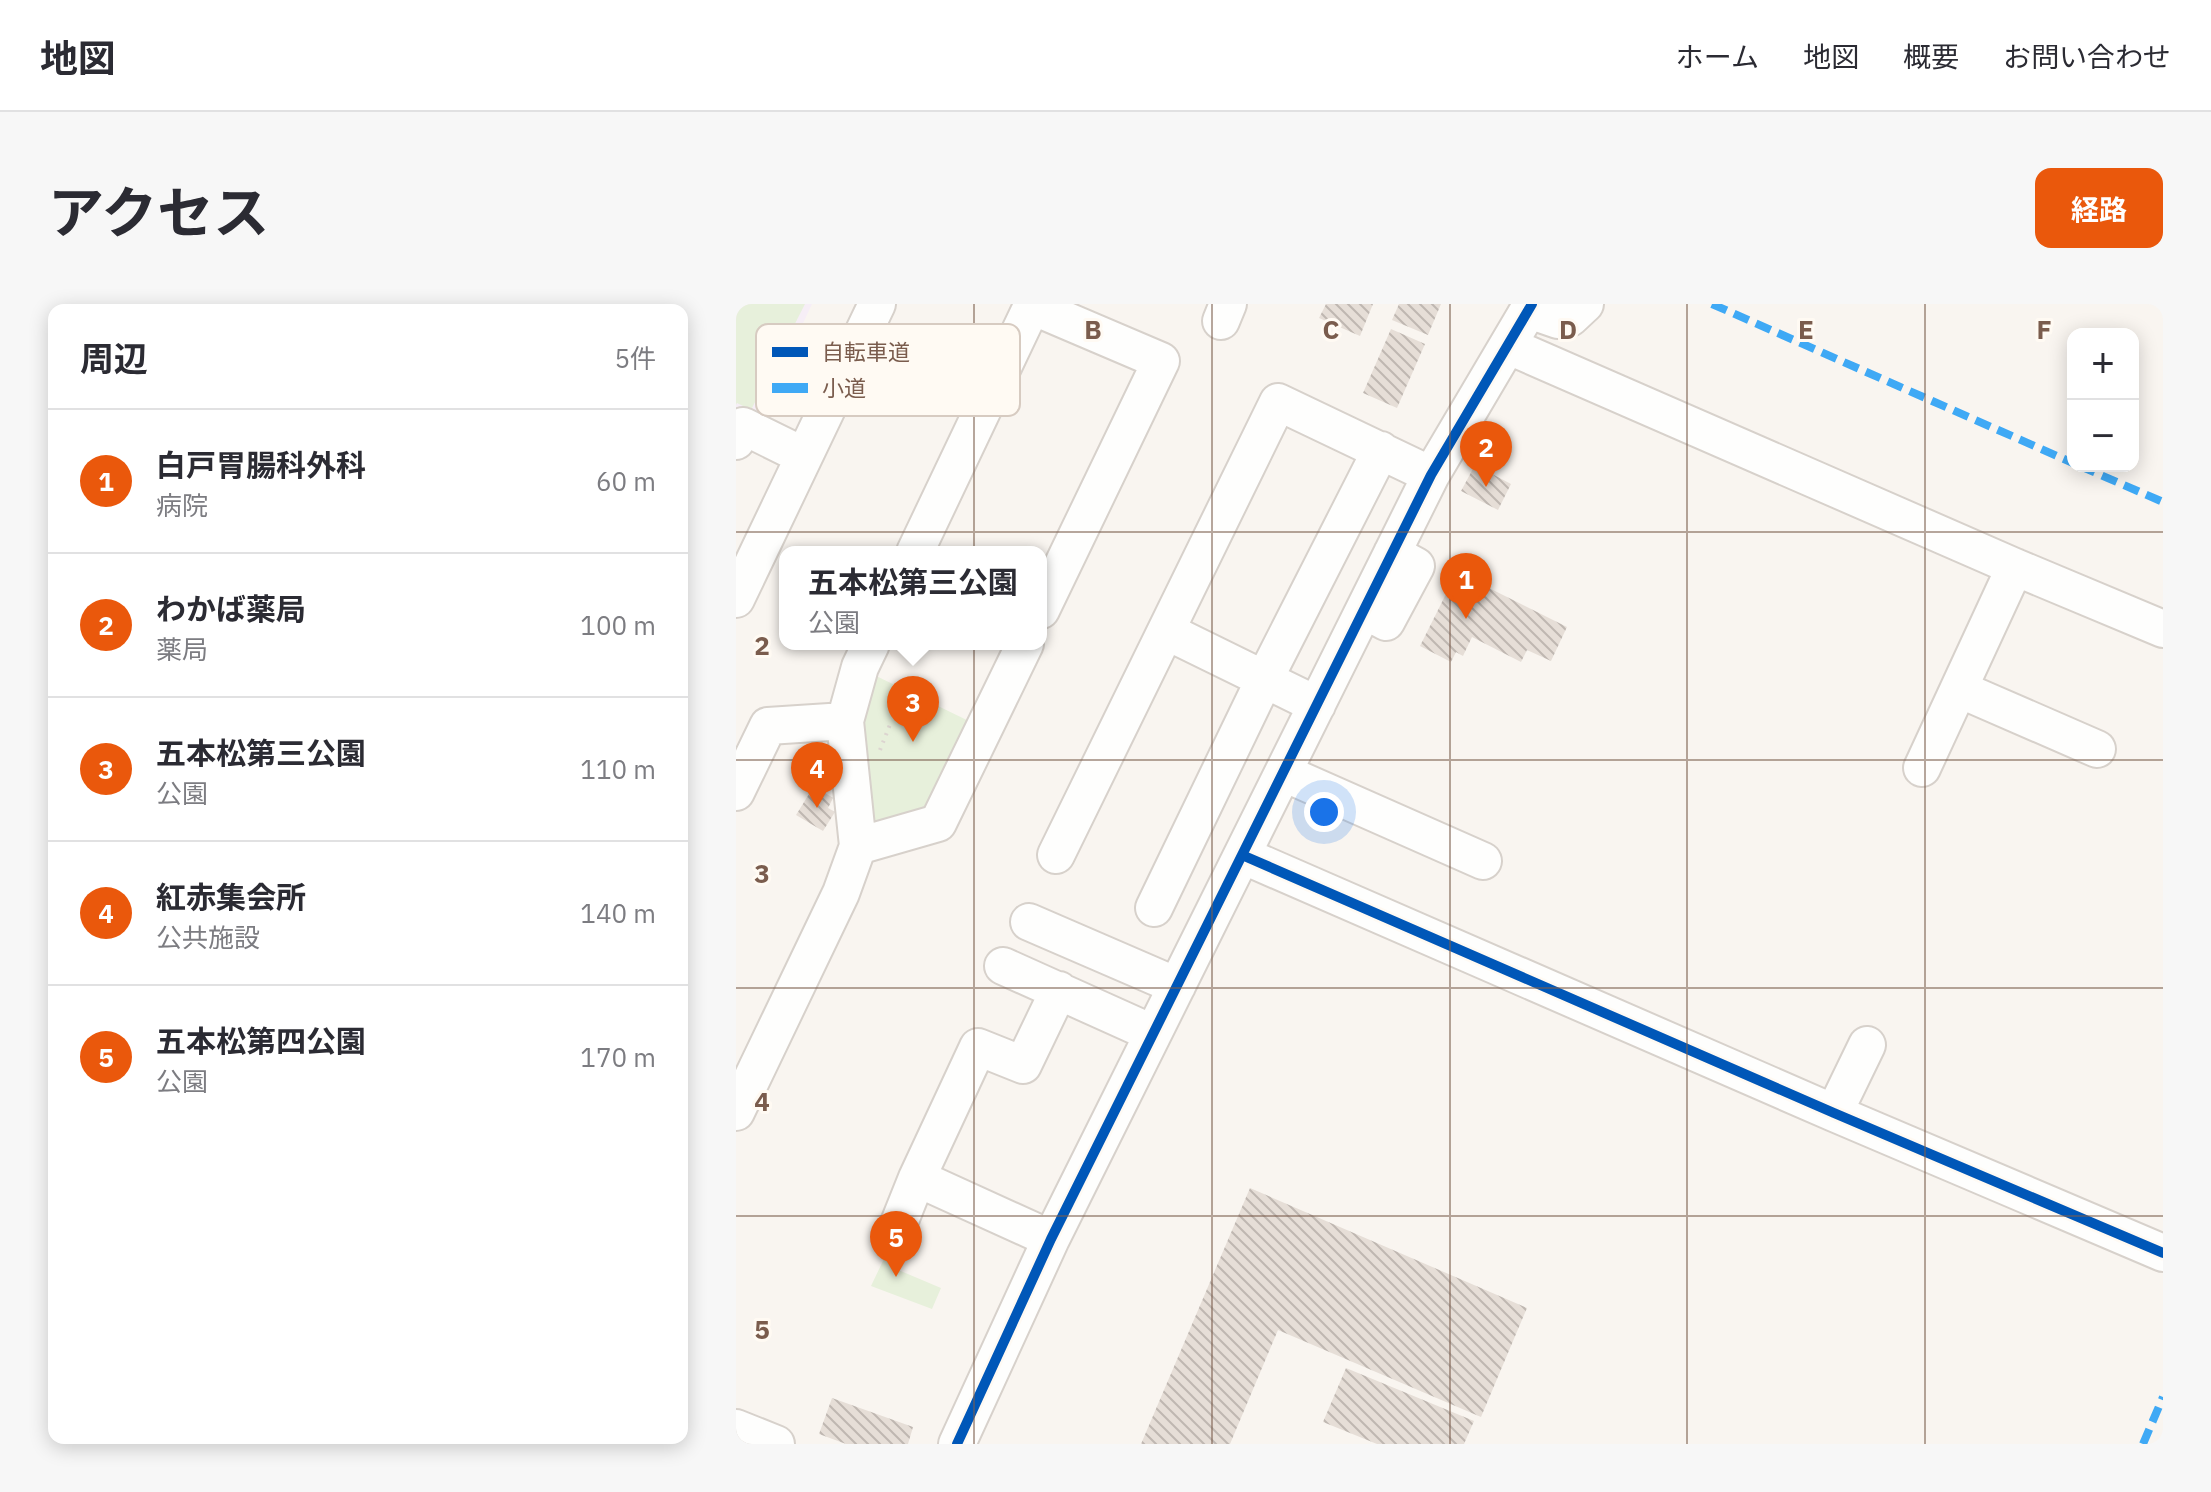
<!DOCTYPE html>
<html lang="ja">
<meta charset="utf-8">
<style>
:root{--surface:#fff;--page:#f7f7f7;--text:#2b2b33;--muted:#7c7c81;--line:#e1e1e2;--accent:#ea580c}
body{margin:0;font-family:"IBM Plex Sans","Noto Sans JP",sans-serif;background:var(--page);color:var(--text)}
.controls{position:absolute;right:24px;top:24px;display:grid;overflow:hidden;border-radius:16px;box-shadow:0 4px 20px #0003}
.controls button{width:72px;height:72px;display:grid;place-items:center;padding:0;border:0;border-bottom:2px solid var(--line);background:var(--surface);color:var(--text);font:40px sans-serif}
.you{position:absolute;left:588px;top:508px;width:28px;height:28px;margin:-20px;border:6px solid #fff;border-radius:50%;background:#1a73e8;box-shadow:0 0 0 12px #1a73e833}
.badge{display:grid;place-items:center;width:52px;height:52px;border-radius:50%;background:var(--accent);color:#fff;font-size:26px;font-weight:700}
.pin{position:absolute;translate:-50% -66px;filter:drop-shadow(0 2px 4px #0008)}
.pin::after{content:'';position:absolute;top:42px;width:28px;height:24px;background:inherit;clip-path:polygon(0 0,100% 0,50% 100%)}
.popup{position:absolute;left:43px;top:242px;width:268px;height:104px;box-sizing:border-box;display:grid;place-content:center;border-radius:16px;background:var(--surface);filter:drop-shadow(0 2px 6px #0005);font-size:26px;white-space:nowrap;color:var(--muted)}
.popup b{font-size:30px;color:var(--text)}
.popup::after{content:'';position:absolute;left:50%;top:100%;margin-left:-16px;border:16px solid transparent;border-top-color:var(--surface)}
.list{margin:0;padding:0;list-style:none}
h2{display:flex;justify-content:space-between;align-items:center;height:104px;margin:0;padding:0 32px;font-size:34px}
h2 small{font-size:26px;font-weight:400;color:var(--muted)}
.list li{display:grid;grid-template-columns:52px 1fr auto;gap:24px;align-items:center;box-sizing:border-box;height:144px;padding:0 32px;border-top:2px solid var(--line)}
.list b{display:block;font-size:30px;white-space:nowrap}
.list p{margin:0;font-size:26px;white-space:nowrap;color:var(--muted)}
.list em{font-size:26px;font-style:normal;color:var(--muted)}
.map{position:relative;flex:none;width:1427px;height:1140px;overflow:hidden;border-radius:16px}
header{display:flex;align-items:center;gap:48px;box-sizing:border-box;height:112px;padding:0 40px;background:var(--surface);border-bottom:2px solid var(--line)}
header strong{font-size:38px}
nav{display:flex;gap:44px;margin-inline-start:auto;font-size:28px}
.intro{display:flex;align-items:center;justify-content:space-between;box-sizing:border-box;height:192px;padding:0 48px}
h1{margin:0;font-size:56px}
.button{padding:20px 36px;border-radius:16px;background:var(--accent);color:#fff;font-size:28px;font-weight:700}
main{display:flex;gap:48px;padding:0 48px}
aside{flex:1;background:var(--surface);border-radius:16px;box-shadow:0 4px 20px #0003}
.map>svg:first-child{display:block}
.education{fill:#f6eef6}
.green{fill:#e7f0db}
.building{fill:url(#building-back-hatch)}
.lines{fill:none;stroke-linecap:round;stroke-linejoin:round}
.minor-casing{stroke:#d7d1cb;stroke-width:40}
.path{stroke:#dcd5d0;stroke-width:4;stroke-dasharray:2 6;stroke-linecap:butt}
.minor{stroke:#fefefd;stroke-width:36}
.quiet{stroke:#3fa9f5;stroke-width:8;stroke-dasharray:16 8;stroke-linecap:butt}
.cycleway-casing{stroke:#fffaf3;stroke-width:15}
.cycleway{stroke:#0057b8;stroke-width:10}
.grid{fill:none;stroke:#7a5c4d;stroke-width:2;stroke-opacity:0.55}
.key{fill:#fffaf3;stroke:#d7cbc1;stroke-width:2}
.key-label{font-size:22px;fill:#7a5c4d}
.grid-label{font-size:26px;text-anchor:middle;font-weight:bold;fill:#7a5c4d;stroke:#fffaf3;stroke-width:6;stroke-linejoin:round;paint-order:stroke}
</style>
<header>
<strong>地図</strong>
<nav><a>ホーム</a><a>地図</a><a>概要</a><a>お問い合わせ</a></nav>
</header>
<div class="intro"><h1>アクセス</h1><a class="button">経路</a></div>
<main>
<aside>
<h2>周辺<small>5件</small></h2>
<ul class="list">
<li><span class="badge">1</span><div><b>白戸胃腸科外科</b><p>病院</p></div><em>60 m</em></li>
<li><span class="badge">2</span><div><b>わかば薬局</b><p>薬局</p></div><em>100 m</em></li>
<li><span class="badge">3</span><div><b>五本松第三公園</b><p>公園</p></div><em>110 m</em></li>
<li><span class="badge">4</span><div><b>紅赤集会所</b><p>公共施設</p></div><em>140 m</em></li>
<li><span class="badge">5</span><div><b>五本松第四公園</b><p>公園</p></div><em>170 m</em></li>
</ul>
</aside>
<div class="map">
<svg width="1427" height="1140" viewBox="0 0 1427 1140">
<defs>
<pattern id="building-back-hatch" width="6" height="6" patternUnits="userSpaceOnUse" patternTransform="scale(2)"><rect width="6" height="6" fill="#e6ded7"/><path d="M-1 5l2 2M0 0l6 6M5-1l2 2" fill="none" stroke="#bfb7b1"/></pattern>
</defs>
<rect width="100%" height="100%" fill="#f9f5f0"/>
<path class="education" d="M 0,0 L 76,0 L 20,120 L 0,124 Z"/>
<path class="green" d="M 0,0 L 69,0 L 15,106 L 1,99 L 0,101 Z
M 132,368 L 239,420 L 201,503 L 136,524 L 123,456 Z
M 156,938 L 169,945 L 160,965 L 205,984 L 196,1005 L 135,982 Z"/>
<path class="building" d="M 590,0 L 637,0 L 624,32 L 583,14 Z
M 663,0 L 705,0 L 692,31 L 656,16 Z
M 655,25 L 689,40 L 661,104 L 627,89 Z
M 739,161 L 775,180 L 762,206 L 725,187 Z
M 721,268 L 831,323 L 815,357 L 791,346 L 785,358 L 736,333 L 727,352 L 720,348 L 715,358 L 684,342 Z
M 78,482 L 97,494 L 92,504 L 99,508 L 87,527 L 60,511 Z
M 514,884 L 791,1004 L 745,1113 L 542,1026 L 494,1140 L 405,1140 Z
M 610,1064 L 738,1117 L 728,1140 L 641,1140 L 587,1118 Z
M 96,1094 L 177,1123 L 172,1140 L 110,1140 L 83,1130 Z"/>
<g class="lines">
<defs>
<path id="minor" d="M 793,6 L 822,16 L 834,14 L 849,0
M 485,17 L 492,0
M 773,42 L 1279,263 L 1427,325
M 0,137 L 7,122 L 68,152
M 179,248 L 296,2 L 425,57 L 305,306
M 0,295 L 141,0
M 628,306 L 650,318 L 680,262 L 656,249
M 430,327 L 581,401
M 1223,385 L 1361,445
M 109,417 L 122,542
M 1186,464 L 1279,263
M 548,469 L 747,557
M 0,488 L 32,422 L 109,417 L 124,363 L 135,340
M 320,551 L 542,98 L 695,171
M 506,551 L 1098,809 L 1427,949
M 418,604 L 528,376 L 645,146
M 293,618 L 441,682
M 267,662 L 416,729
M 0,808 L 105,589 L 122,542 L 202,519 L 289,340
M 1098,809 L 1131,741
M 181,874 L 315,935
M 161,924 L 181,874 L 242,743 L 287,761 L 323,686
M 0,1124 L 40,1140
M 221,1140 L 315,935 L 695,171 L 796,0"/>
</defs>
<use href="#minor" class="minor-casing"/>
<path class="path" d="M 144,446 L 155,418"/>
<use href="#minor" class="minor"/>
<path class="quiet" d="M 976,0 L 1337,159
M 1344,162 L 1427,198
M 1407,1140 L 1427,1093"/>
<defs>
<path id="cycleway" d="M 506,551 L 1098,809 L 1427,949
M 221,1140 L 315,935 L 695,171 L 796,0"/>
</defs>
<use href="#cycleway" class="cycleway-casing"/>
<use href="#cycleway" class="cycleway"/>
</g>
<path class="grid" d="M 238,0 L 238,1140M 476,0 L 476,1140M 714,0 L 714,1140M 951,0 L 951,1140M 1189,0 L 1189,1140M 0,228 L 1427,228M 0,456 L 1427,456M 0,684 L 1427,684M 0,912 L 1427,912"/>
<rect x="20" y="20" width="264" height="92" rx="12" class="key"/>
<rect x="36" y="43" width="36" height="10" fill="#0057b8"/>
<rect x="36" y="79" width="36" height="10" fill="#3fa9f5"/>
<g class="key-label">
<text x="86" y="56">自転車道</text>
<text x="86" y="92">小道</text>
</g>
<g class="grid-label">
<text x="357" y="35">B</text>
<text x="595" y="35">C</text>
<text x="832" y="35">D</text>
<text x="1070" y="35">E</text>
<text x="1308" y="35">F</text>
<text x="26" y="351">2</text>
<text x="26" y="579">3</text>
<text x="26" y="807">4</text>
<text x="26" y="1035">5</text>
</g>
</svg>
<div class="controls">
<button>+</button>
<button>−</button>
</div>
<div class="you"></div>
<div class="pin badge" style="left:730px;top:315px">1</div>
<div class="pin badge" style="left:750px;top:183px">2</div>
<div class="pin badge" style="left:177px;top:438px">3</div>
<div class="popup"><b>五本松第三公園</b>公園</div>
<div class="pin badge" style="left:81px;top:504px">4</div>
<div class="pin badge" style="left:160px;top:973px">5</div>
</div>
</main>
